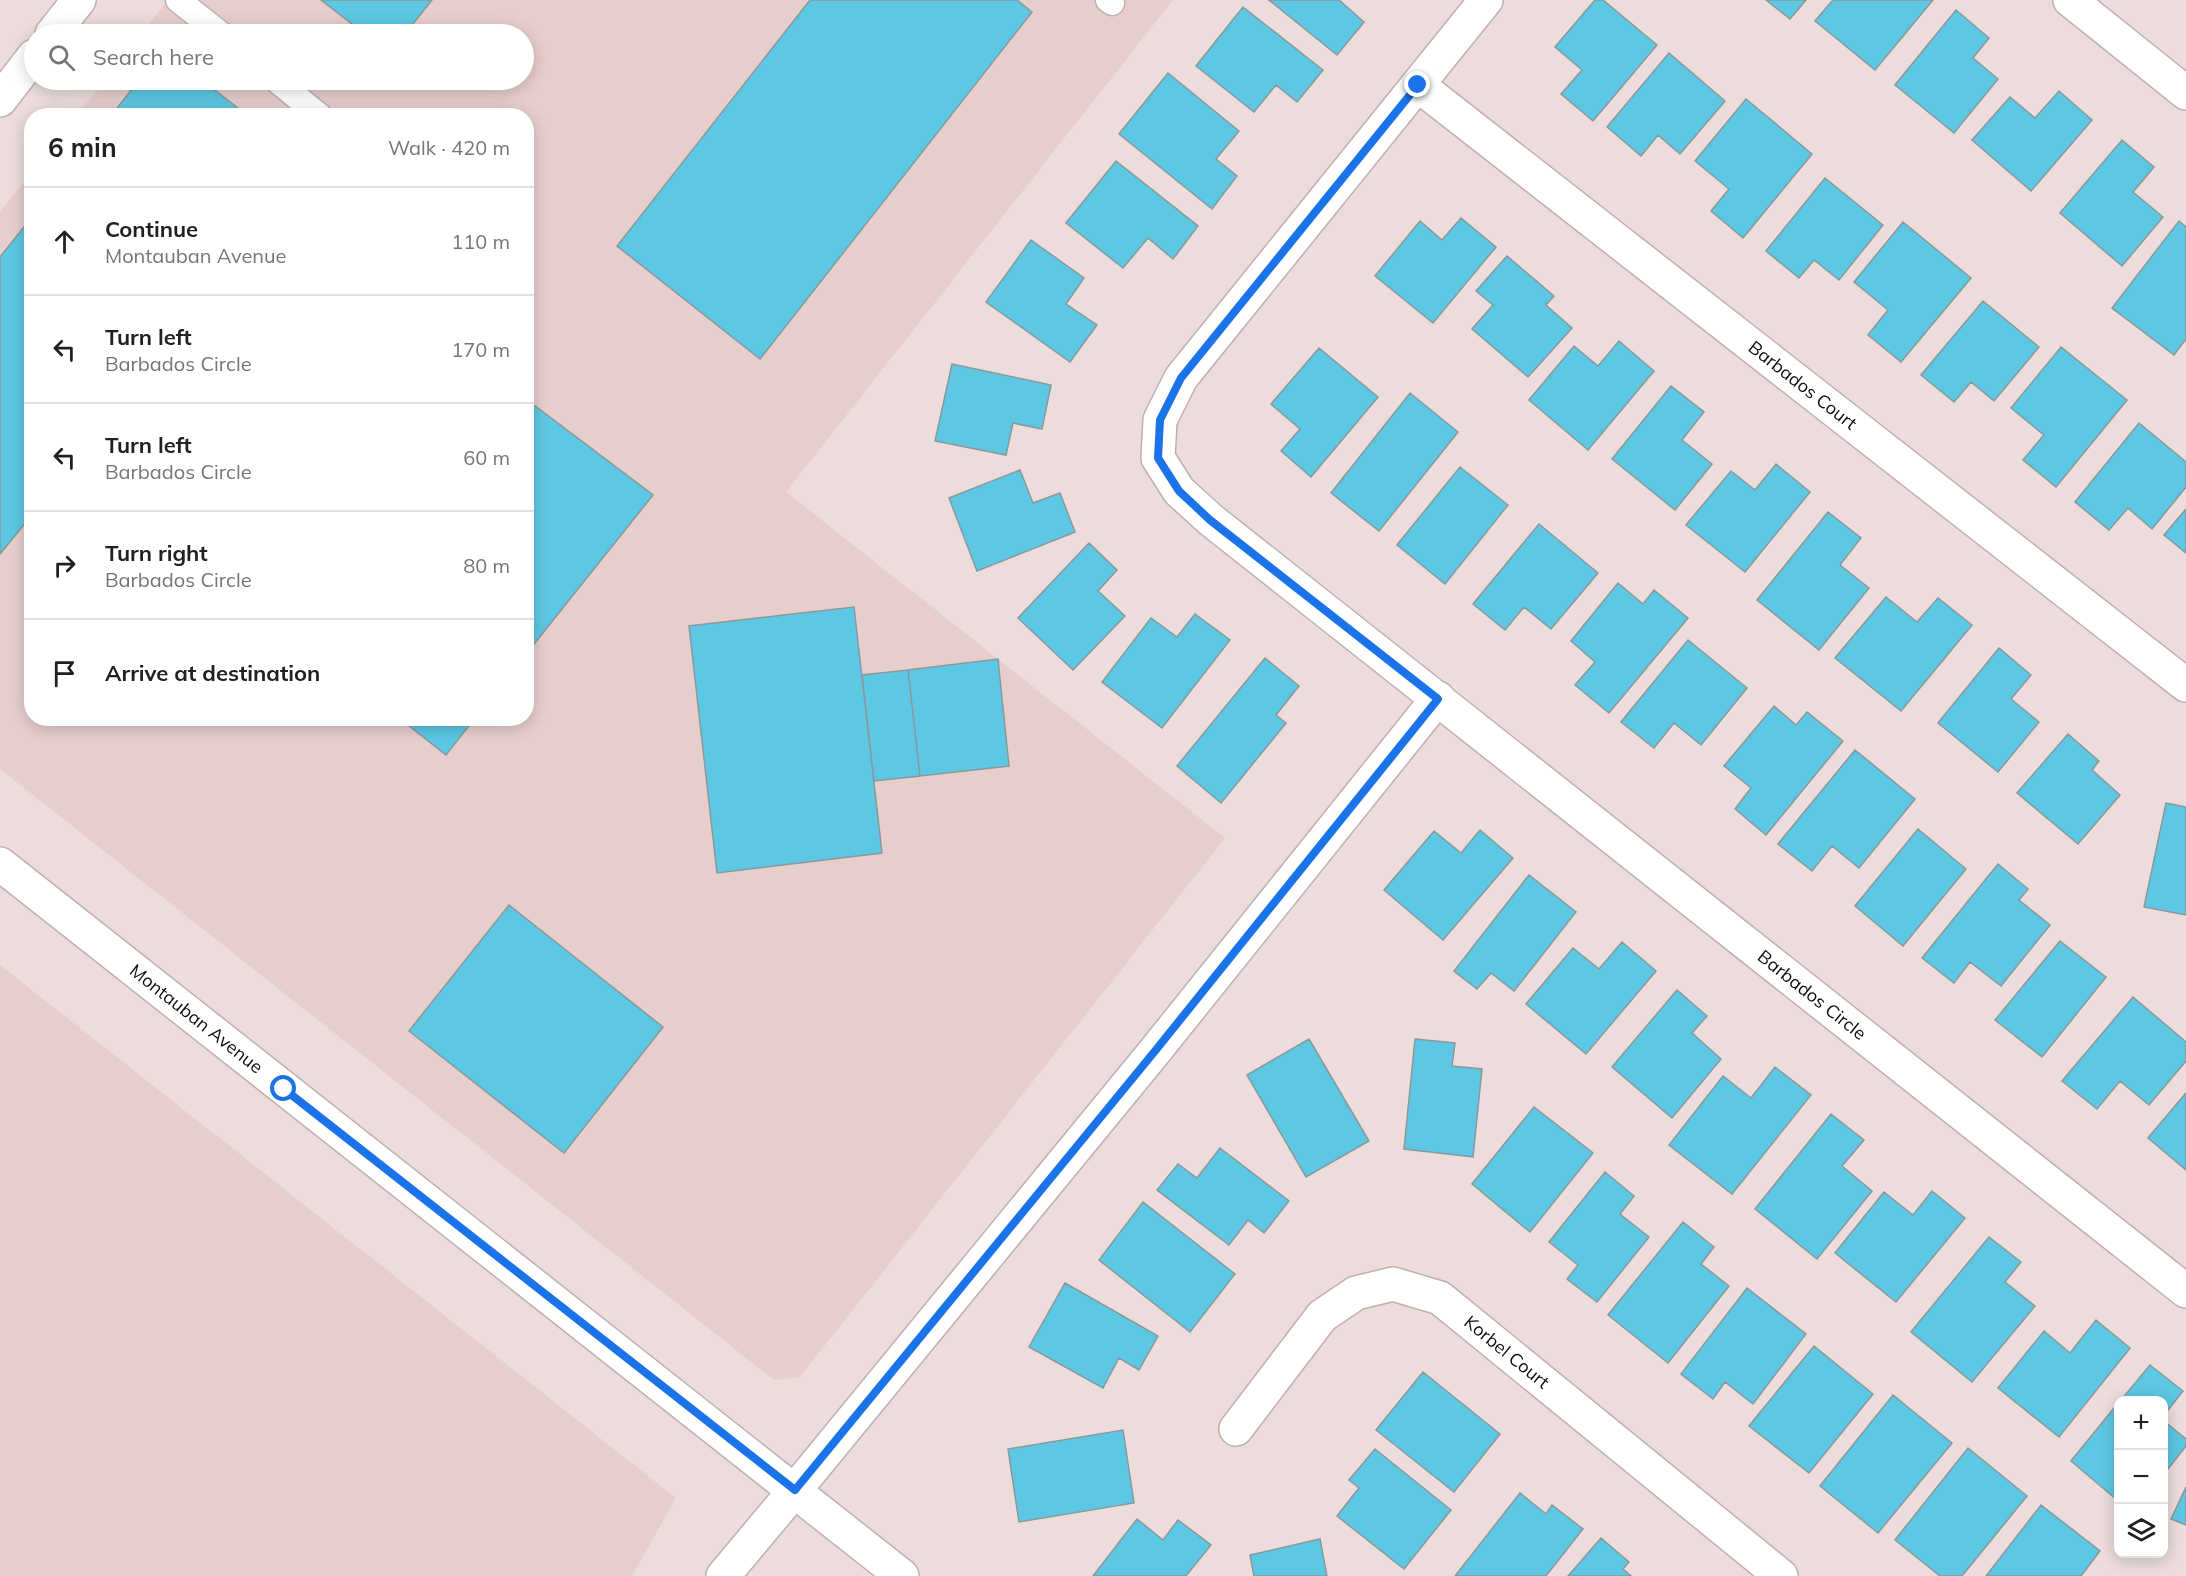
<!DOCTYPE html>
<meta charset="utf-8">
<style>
:root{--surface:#fff;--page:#f6f6f6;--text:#202124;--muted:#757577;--line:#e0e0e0}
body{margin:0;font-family:Mulish,sans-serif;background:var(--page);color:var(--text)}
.controls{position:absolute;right:18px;bottom:18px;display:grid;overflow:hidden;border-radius:12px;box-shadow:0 3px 15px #0003}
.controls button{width:54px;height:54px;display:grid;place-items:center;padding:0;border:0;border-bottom:2px solid var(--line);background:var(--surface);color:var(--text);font:30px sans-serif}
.stop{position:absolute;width:18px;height:18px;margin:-14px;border:4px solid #1a73e8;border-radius:50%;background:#fff}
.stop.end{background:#1a73e8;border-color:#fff;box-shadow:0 2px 6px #0008}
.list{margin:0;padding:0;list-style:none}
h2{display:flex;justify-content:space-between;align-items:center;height:78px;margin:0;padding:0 24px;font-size:26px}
h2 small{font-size:20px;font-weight:400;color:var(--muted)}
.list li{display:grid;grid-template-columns:39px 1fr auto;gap:18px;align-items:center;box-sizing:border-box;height:108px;padding:0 24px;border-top:2px solid var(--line)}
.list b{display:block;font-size:22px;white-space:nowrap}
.list p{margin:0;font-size:20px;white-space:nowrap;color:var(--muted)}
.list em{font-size:20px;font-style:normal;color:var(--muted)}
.icon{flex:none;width:33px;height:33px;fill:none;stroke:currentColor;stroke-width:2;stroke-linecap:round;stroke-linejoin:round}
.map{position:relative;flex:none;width:2186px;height:1576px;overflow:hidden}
.search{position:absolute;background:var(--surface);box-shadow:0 3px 15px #0003;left:24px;top:24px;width:510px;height:66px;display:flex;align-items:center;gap:15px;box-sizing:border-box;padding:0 21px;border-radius:33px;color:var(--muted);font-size:22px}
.panel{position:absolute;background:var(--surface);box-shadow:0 3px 15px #0003;left:24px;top:108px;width:510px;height:618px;border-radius:24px}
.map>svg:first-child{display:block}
.built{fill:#e6cecd}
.building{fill:#5cc8e3;stroke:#8a989c;stroke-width:1.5}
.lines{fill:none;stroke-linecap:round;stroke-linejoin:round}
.lane-casing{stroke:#bfb0af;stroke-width:27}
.street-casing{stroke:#bfb0af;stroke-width:36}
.secondary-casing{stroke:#bfb0af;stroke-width:36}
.lane{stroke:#fff;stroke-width:24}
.street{stroke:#fff;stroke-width:33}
.secondary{stroke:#fff;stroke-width:33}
.route{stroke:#1a73e8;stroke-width:8}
.labels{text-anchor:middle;stroke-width:5;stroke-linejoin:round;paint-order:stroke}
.street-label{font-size:18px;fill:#100b0b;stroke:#fff}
</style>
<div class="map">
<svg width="2186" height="1576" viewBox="0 0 2186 1576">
<rect width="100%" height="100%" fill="#ecdcdc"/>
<path class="built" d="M 168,0 L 1173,0 L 786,492 L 1225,838 L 800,1377 L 774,1380 L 0,769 L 0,212 L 31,173 L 32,718 L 526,718 L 526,116 L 77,115 L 105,80 L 524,80 L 524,34 L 141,34 Z
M 0,965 L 676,1498 L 632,1576 L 0,1576 Z"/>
<path class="building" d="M 321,0 L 432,0 L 405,34 L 365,34 Z
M 810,0 L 1017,0 L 1032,12 L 760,359 L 617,246 Z
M 1269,0 L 1339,0 L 1364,22 L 1337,55 Z
M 1595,0 L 1603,0 L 1657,45 L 1593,121 L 1561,94 L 1582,70 L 1555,47 Z
M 1766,0 L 1806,0 L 1790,19 Z
M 1833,0 L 1933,0 L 1875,70 L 1815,21 Z
M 1243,7 L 1323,70 L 1297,102 L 1276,85 L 1254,112 L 1196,66 Z
M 1956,10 L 1989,38 L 1973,58 L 1998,79 L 1954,133 L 1895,85 Z
M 1669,53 L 1725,101 L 1680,154 L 1658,135 L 1641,156 L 1607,127 Z
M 1168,73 L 1239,131 L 1216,159 L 1237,176 L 1212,209 L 1119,134 Z
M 139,80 L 202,80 L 248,116 L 111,116 Z
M 2059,91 L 2092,120 L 2031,191 L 1972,140 L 2010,97 L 2035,118 Z
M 1746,99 L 1812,154 L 1743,238 L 1711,211 L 1729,189 L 1695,161 Z
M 2122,140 L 2154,167 L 2133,192 L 2163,217 L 2122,266 L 2060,213 Z
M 1116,161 L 1198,226 L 1173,259 L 1148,238 L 1123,268 L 1066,223 Z
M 1825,178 L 1883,225 L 1839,280 L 1814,260 L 1799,278 L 1766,251 Z
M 32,217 L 32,515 L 0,554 L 0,257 Z
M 1461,218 L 1496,247 L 1433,323 L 1375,276 L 1420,221 L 1442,240 Z
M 2179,221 L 2186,227 L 2186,339 L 2174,355 L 2112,308 Z
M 1903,222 L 1971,278 L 1901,362 L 1868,335 L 1888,310 L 1854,282 Z
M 1031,240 L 1084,278 L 1066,304 L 1097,325 L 1070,362 L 986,302 Z
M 1507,256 L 1554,296 L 1546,305 L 1572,328 L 1528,377 L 1472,329 L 1493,305 L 1476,291 Z
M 1983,301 L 2039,347 L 1994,401 L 1971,382 L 1954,402 L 1921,375 Z
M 1619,341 L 1654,371 L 1588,450 L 1529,400 L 1574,346 L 1598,366 Z
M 2061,347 L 2127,400 L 2056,487 L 2023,460 L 2044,435 L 2011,408 Z
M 1319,348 L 1378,397 L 1311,477 L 1281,451 L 1300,429 L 1271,404 Z
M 952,364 L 1051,385 L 1042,429 L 1013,423 L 1006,455 L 935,441 Z
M 1671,386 L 1704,412 L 1682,440 L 1712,464 L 1675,510 L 1612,459 Z
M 1410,393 L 1458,432 L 1379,531 L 1331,493 Z
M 526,399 L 653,495 L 526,654 Z
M 2139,423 L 2186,462 L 2186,487 L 2152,529 L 2128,508 L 2109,530 L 2075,502 Z
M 1776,464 L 1810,492 L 1745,572 L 1686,525 L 1731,471 L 1755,490 Z
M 1460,467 L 1508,505 L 1445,584 L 1397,545 Z
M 1020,470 L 1033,503 L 1060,493 L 1075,532 L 977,571 L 949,498 Z
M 2186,509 L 2186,553 L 2164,535 Z
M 1828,512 L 1861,538 L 1840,565 L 1869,588 L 1819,650 L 1757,600 Z
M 1539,524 L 1598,573 L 1551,629 L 1524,607 L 1505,630 L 1473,604 Z
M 1089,543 L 1117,570 L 1098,591 L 1125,616 L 1073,670 L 1018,618 Z
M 1618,583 L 1643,604 L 1654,590 L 1688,618 L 1609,713 L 1575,685 L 1595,662 L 1571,641 Z
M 1886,597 L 1917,622 L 1938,598 L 1972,625 L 1901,711 L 1835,658 Z
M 854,607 L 882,853 L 717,873 L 689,626 Z
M 1195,614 L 1230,640 L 1162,728 L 1102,682 L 1151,618 L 1177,637 Z
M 1688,640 L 1747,688 L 1701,745 L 1674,723 L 1654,748 L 1621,722 Z
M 1999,648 L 2031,675 L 2011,699 L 2039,722 L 1998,772 L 1938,723 Z
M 1265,658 L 1299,686 L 1276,715 L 1286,723 L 1221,803 L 1177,766 Z
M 998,659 L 1009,766 L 920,776 L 908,670 Z
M 908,670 L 920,776 L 874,781 L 862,675 Z
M 1774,706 L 1796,725 L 1807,712 L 1843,741 L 1766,835 L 1735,809 L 1751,788 L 1724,766 Z
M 399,718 L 475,718 L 446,755 Z
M 2068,734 L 2099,761 L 2092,770 L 2120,795 L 2078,844 L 2017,793 Z
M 1855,750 L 1915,799 L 1859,868 L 1832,846 L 1812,871 L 1778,844 Z
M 2166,803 L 2186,807 L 2186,915 L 2144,907 Z
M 1918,829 L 1966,869 L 1903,946 L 1855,906 Z
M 1480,830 L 1513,858 L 1443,940 L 1384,890 L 1434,831 L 1461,853 Z
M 1998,864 L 2028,889 L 2019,900 L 2050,925 L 2001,986 L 1970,962 L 1954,983 L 1922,958 Z
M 1529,875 L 1576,912 L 1514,991 L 1491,973 L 1477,989 L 1454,971 Z
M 509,905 L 663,1027 L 564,1153 L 409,1031 Z
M 2060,941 L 2106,977 L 2042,1057 L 1995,1020 Z
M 1622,942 L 1656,971 L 1586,1054 L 1526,1004 L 1573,948 L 1599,969 Z
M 1677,990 L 1707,1016 L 1692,1033 L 1721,1059 L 1672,1118 L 1612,1067 Z
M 2133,997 L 2186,1042 L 2186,1061 L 2149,1105 L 2120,1081 L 2097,1109 L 2062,1081 Z
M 1309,1039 L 1369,1141 L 1306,1177 L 1247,1075 Z
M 1415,1039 L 1455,1043 L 1452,1066 L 1482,1069 L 1473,1157 L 1404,1149 Z
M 1775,1067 L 1811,1095 L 1732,1194 L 1669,1145 L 1723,1076 L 1751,1098 Z
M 2186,1093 L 2186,1170 L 2148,1138 Z
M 1534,1107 L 1593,1153 L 1530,1232 L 1472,1184 Z
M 1831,1114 L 1864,1140 L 1842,1166 L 1872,1191 L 1817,1259 L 1755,1209 Z
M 1220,1148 L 1289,1201 L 1264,1233 L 1248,1220 L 1229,1245 L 1157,1190 L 1178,1164 L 1197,1178 Z
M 1605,1172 L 1634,1196 L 1620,1214 L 1649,1237 L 1597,1302 L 1567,1279 L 1578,1265 L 1549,1242 Z
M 1932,1191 L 1965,1218 L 1896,1302 L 1835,1253 L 1884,1192 L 1913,1215 Z
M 1143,1202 L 1235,1274 L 1190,1332 L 1099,1260 Z
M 1683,1222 L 1714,1247 L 1701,1264 L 1729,1286 L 1668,1363 L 1608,1315 Z
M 1989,1237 L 2021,1262 L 2005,1282 L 2035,1306 L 1972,1382 L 1911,1332 Z
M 1065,1283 L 1158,1336 L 1139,1370 L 1119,1358 L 1103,1388 L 1029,1347 Z
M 1747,1288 L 1806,1334 L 1753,1404 L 1725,1382 L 1713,1399 L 1681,1374 Z
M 2096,1320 L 2130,1348 L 2059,1437 L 1998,1388 L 2044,1331 L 2070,1353 Z
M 1814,1346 L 1873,1394 L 1809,1473 L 1749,1426 Z
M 2150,1365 L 2183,1391 L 2164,1415 L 2164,1400 L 2121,1400 Z
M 1423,1372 L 1500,1434 L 1454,1492 L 1376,1430 Z
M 1893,1395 L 1952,1443 L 1878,1533 L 1820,1486 Z
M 2118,1403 L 2118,1501 L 2071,1461 Z
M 2164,1421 L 2186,1439 L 2186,1446 L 2164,1474 Z
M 1123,1430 L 1134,1503 L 1019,1522 L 1008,1449 Z
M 1968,1448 L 2027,1496 L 1962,1576 L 1940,1576 L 1895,1540 Z
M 1375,1449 L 1451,1510 L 1404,1569 L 1337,1516 L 1359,1488 L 1349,1480 Z
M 2186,1487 L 2186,1525 L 2171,1519 Z
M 1520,1493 L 1546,1514 L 1552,1505 L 1583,1529 L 1546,1576 L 1455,1576 Z
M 2041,1505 L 2100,1551 L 2081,1576 L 1986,1576 Z
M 1137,1519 L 1163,1540 L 1178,1520 L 1211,1545 L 1186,1576 L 1093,1576 Z
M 1601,1538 L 1629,1562 L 1623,1569 L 1631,1576 L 1568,1576 Z
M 1320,1539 L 1327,1576 L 1254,1576 L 1250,1555 Z"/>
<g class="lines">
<defs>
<path id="lane" d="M 178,0 L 221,34
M 1108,0 L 1112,3
M 276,80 L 320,116"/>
<g id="street">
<path id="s1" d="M 1486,0 L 1181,378 L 1160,420 L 1158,458 L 1179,491 L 1211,520 L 2186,1291"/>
<path d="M 2070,0 L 2186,93"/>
<path id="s2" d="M 1418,85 L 2186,685"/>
<path id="s3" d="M 1236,1429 L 1322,1316 L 1356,1293 L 1393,1284 L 1440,1298 L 1781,1576"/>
<path d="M 795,1490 L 1155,1051 L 1438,698"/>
</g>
<g id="secondary">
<path d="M 52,34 L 79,0"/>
<path d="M 0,100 L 34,56"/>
<path id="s4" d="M 0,864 L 902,1576"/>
<path d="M 723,1576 L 795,1490"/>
</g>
</defs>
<use href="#lane" class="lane-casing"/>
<use href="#street" class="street-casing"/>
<use href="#secondary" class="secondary-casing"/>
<use href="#lane" class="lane"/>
<use href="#street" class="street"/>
<use href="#secondary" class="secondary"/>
</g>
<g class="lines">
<path class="route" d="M 284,1089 L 795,1490 L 1155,1051 L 1438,699 L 1210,520 L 1179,491 L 1158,458 L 1160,420 L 1181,378 L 1418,85"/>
</g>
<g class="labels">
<g class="street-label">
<text dy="6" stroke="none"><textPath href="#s2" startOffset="488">Barbados Court</textPath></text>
<text dy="6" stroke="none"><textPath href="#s1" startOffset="1419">Barbados Circle</textPath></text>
<text dy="6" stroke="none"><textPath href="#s4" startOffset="250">Montauban Avenue</textPath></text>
<text dy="6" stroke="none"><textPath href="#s3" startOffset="356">Korbel Court</textPath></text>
</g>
</g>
</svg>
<div class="controls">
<button>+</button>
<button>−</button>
<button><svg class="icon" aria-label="layers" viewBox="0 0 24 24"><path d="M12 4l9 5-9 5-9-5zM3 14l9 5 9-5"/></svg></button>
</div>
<div class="stop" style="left:284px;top:1089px"></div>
<div class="stop end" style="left:1418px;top:85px"></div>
<div class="search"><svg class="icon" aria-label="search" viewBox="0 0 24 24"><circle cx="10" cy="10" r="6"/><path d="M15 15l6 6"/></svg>Search here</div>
<section class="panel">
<h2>6 min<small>Walk · 420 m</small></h2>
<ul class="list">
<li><svg class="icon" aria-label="ahead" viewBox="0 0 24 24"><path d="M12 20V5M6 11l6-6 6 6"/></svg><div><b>Continue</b><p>Montauban Avenue</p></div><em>110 m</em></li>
<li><svg class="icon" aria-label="left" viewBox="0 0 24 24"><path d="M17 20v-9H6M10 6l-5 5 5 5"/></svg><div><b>Turn left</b><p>Barbados Circle</p></div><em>170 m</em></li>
<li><svg class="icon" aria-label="left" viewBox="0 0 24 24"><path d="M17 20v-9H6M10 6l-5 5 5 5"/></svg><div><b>Turn left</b><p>Barbados Circle</p></div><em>60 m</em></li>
<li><svg class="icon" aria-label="right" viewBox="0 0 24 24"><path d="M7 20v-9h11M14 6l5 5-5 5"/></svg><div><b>Turn right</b><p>Barbados Circle</p></div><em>80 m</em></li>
<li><svg class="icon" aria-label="arrive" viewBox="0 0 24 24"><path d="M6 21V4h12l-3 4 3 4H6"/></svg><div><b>Arrive at destination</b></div></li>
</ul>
</section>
</div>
